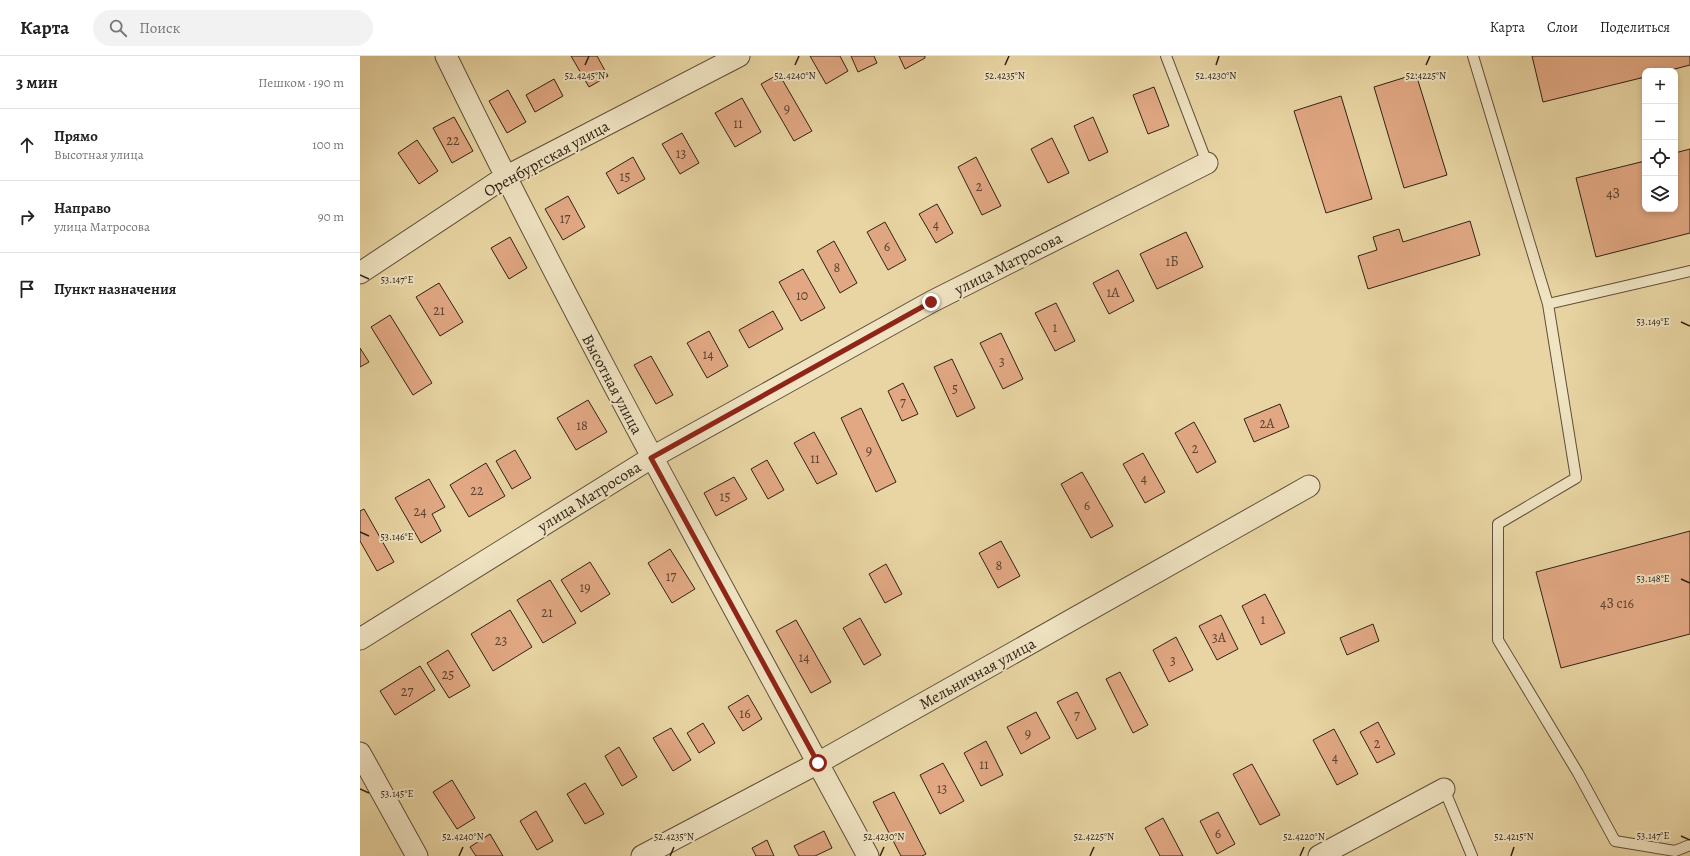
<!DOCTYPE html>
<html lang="ru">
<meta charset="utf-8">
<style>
:root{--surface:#fff;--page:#f2f2f2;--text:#222;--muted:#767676;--line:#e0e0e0}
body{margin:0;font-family:Alegreya,serif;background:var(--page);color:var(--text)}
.controls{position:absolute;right:12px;top:12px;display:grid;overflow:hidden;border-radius:8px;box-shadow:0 2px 6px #0003}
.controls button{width:36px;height:36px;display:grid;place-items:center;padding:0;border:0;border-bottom:1px solid var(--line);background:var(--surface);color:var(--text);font:20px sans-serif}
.stop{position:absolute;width:12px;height:12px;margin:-9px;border:3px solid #8f2418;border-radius:50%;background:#fff}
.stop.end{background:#8f2418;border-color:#fff;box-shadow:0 1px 4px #0008}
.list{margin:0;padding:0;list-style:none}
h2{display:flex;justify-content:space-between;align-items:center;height:52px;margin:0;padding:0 16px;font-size:17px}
h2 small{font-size:13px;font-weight:400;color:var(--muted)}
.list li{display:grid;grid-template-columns:26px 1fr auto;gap:12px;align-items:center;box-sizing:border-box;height:72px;padding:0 16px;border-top:1px solid var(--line)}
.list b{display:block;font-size:15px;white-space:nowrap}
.list p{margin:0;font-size:13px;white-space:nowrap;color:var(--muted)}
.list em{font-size:13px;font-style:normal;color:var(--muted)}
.icon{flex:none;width:22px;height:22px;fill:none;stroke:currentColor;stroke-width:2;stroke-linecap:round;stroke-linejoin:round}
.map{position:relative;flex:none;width:1330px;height:800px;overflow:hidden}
header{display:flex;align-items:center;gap:24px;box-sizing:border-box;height:56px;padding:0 20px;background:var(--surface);border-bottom:1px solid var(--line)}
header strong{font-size:19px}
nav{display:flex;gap:22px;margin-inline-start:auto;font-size:14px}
.search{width:280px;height:36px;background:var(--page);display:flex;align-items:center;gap:10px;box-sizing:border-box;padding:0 14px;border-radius:22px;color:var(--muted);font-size:15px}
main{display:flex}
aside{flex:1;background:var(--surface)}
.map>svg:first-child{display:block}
.building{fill:#e1a883;stroke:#312216}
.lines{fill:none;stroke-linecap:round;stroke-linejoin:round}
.lane-casing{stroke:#5f4f39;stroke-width:12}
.street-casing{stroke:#5f4f39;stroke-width:23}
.lane{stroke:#f0e4c3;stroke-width:10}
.street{stroke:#f0e4c3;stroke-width:21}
.route{stroke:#8f2418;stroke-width:5}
.ticks{fill:none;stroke:#312216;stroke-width:1.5}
.labels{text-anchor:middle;stroke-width:4;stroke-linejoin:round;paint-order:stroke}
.number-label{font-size:14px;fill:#5d4431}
.street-label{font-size:16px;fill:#312216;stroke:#f0e4c3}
.ticks-label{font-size:10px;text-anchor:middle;fill:#312216;stroke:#f0e4c3;stroke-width:4;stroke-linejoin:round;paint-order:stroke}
</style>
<header>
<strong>Карта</strong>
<div class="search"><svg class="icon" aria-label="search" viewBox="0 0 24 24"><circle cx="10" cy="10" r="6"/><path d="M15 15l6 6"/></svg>Поиск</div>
<nav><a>Карта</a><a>Слои</a><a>Поделиться</a></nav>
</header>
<main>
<aside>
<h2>3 мин<small>Пешком · 190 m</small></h2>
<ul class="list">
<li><svg class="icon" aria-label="ahead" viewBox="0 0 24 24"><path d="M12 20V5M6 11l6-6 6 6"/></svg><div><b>Прямо</b><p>Высотная улица</p></div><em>100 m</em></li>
<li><svg class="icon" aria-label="right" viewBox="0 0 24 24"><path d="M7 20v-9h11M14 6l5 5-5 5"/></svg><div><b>Направо</b><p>улица Матросова</p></div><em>90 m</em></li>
<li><svg class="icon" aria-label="arrive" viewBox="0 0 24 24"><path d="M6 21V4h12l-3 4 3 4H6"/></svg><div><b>Пункт назначения</b></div></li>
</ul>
</aside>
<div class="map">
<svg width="1330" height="800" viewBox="0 0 1330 800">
<rect width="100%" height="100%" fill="#e8d5a3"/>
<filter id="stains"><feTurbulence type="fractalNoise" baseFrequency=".005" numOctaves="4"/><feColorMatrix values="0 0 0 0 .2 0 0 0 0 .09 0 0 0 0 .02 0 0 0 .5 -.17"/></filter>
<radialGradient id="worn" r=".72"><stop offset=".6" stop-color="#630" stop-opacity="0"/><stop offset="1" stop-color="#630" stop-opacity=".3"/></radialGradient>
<path class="building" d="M 211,0 L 237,0 L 248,20 L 229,31 Z
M 450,0 L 480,0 L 488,15 L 466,28 Z
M 491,0 L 514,0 L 517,7 L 498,16 Z
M 539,0 L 565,0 L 565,2 L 545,13 Z
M 1172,0 L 1330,0 L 1330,9 L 1307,15 L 1285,15 L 1285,21 L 1183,46 Z
M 419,18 L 452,75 L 434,85 L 401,28 Z
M 1056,18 L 1087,119 L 1044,132 L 1014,31 Z
M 194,23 L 203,40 L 175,56 L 166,39 Z
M 794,31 L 809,70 L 788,78 L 773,39 Z
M 148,34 L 166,66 L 147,77 L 129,45 Z
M 981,40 L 1012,143 L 966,157 L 934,55 Z
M 382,42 L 401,76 L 375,91 L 355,57 Z
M 94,61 L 113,95 L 92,107 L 73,72 Z
M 733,61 L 748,96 L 729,105 L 714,70 Z
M 322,77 L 339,107 L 320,118 L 302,88 Z
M 692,82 L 709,117 L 688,127 L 671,93 Z
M 57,84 L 78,115 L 59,128 L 38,97 Z
M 1330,93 L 1330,177 L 1236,201 L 1216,122 L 1285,105 L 1285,153 L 1315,153 L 1315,97 Z
M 273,101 L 285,123 L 258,138 L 246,117 Z
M 616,101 L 641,150 L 622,159 L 598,111 Z
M 208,140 L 225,171 L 203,184 L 185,153 Z
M 577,148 L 593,177 L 576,187 L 559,158 Z
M 1110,165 L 1120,199 L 1008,233 L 998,200 L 1017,194 L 1013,181 L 1039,173 L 1043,186 Z
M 525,166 L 546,204 L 528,214 L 507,176 Z
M 826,176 L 843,211 L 797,233 L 780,198 Z
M 150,181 L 167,212 L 149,223 L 131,192 Z
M 474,185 L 497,227 L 480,237 L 457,195 Z
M 443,213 L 465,252 L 441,265 L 419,226 Z
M 758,214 L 774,245 L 749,258 L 733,227 Z
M 79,227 L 103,266 L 80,280 L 56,241 Z
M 696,247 L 715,285 L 695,295 L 675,257 Z
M 413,255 L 423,273 L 389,292 L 379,274 Z
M 30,259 L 72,327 L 53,339 L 11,271 Z
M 349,275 L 368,310 L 347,322 L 327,287 Z
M 641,277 L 663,323 L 643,333 L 620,287 Z
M 0,292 L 9,306 L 0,311 Z
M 291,300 L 313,339 L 296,348 L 274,309 Z
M 592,303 L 615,352 L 597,361 L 574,311 Z
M 543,327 L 558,358 L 542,365 L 528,335 Z
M 228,344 L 247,376 L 216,394 L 197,362 Z
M 920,348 L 929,371 L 894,386 L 884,363 Z
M 501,352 L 536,426 L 516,436 L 481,362 Z
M 834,366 L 856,406 L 837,417 L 815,377 Z
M 454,376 L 477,418 L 457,428 L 434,387 Z
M 155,394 L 171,422 L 152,433 L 136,405 Z
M 783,397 L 805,436 L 785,447 L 763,408 Z
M 407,404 L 424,434 L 408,443 L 391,413 Z
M 126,407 L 145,440 L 109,461 L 90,429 Z
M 722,416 L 753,470 L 731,482 L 701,428 Z
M 374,421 L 387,443 L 356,460 L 344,437 Z
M 69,423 L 85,451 L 72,458 L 81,475 L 61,487 L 35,442 Z
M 4,453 L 34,506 L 17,515 L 0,485 L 0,455 Z
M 1330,475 L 1330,578 L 1201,612 L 1176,516 Z
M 641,485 L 660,520 L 638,532 L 619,497 Z
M 310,493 L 335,533 L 312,547 L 288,507 Z
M 230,506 L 250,538 L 221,556 L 201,524 Z
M 526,508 L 542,538 L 525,547 L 509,518 Z
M 190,524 L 216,567 L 183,587 L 157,544 Z
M 905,538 L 925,577 L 901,589 L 882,550 Z
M 150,554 L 172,591 L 133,615 L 111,578 Z
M 861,559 L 878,593 L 857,604 L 839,570 Z
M 500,562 L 521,599 L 504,609 L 483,572 Z
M 436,564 L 471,626 L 451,637 L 416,575 Z
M 1013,568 L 1019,585 L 987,599 L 980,582 Z
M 816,581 L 833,614 L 809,626 L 793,594 Z
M 88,594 L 110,630 L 89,642 L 67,607 Z
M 60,610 L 75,634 L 35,659 L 20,635 Z
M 760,616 L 788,669 L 773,677 L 746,623 Z
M 717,636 L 736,673 L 717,683 L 697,646 Z
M 388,639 L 402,663 L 383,675 L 368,651 Z
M 676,656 L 690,682 L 661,698 L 647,671 Z
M 1018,666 L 1035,698 L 1017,707 L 1000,676 Z
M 343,667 L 355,687 L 339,697 L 327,677 Z
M 311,672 L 331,704 L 313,715 L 293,682 Z
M 974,673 L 998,718 L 977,729 L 953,684 Z
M 626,685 L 643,719 L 621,730 L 604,697 Z
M 259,691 L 277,721 L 262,730 L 245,700 Z
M 583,707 L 604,745 L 580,758 L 560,719 Z
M 892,708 L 920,759 L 900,769 L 873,718 Z
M 92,724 L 115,762 L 97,773 L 73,736 Z
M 225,727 L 244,758 L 225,768 L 207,738 Z
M 534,736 L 566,798 L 562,800 L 541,800 L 513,746 Z
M 176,755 L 193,785 L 177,794 L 160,765 Z
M 858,756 L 875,788 L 857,798 L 840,765 Z
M 803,762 L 823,800 L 800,800 L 785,772 Z
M 464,775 L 472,792 L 455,800 L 439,800 L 434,790 Z
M 130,778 L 143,800 L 116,800 L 110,791 Z
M 407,784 L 414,800 L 396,800 L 392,792 Z"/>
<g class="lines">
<defs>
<path id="lane" d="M 806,0 L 847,107
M 1113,0 L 1188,248 L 1216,422 L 1138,468 L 1138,584 L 1218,717 L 1255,785 L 1315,795 L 1330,789
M 1188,248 L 1330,215
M 1084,733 L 1112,800"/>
<path id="street" d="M 86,0 C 218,271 365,535 508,800
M 0,217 L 145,121 L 379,0
M 0,583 L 291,402 L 571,246 L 847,107
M 0,697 L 57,800
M 282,800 L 458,707 L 949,430
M 959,800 L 1084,733"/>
</defs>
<use href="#lane" class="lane-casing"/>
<use href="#street" class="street-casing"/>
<use href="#lane" class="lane"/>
<use href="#street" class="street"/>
</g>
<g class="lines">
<path class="route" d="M 458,707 L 291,402 L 571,246"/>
</g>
<path class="ticks" d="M 225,9 L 229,0M 435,9 L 439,0M 645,9 L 649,0M 856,9 L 859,0M 1066,9 L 1070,0M 0,219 L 9,223M 1321,266 L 1330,270M 0,476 L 9,480M 1321,523 L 1330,527M 0,733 L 9,737M 1321,780 L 1330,784M 99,800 L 103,791M 310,800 L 314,791M 520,800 L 524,791M 730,800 L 734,791M 940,800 L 944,791M 1151,800 L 1154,791"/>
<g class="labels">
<g class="number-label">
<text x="427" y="57">9</text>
<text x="378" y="72">11</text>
<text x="93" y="89">22</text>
<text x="321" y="102">13</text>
<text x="265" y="125">15</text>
<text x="619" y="135">2</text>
<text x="1253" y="142">4З</text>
<text x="205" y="167">17</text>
<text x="576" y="173">4</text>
<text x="527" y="195">6</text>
<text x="812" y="210">1Б</text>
<text x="477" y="216">8</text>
<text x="753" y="241">1А</text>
<text x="442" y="244">10</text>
<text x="79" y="259">21</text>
<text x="695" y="276">1</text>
<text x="348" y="303">14</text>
<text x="642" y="310">3</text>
<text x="595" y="337">5</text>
<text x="543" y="351">7</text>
<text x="907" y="372">2А</text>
<text x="222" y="374">18</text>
<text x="835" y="397">2</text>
<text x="509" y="399">9</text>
<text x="455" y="407">11</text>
<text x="784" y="427">4</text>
<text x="117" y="439">22</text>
<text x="365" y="445">15</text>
<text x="727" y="454">6</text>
<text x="60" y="460">24</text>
<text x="639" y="514">8</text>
<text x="311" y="525">17</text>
<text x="225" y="536">19</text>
<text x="1257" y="552">4З с16</text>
<text x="187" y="561">21</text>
<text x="903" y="568">1</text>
<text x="859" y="586">3А</text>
<text x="141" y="589">23</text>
<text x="444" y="606">14</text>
<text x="813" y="609">3</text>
<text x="88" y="623">25</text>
<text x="47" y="640">27</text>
<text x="385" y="662">16</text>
<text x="717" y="664">7</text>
<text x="668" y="682">9</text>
<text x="1017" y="692">2</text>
<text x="975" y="706">4</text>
<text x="624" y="713">11</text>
<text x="582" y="737">13</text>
<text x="858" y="782">6</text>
</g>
<g class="street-label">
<text transform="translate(186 102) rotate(-29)" y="6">Оренбургская улица</text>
<text transform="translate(648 207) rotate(-27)" y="6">улица Матросова</text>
<text transform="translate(253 328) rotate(62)" y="6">Высотная улица</text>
<text transform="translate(229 440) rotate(-32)" y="6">улица Матросова</text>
<text transform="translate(617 617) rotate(-29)" y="6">Мельничная улица</text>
</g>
</g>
<g class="ticks-label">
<text x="225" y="23">52.4245°N</text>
<text x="435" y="23">52.4240°N</text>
<text x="645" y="23">52.4235°N</text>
<text x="856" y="23">52.4230°N</text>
<text x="1066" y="23">52.4225°N</text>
<text x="37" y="227">53.147°E</text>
<text x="1293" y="269">53.149°E</text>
<text x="37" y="484">53.146°E</text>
<text x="1293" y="526">53.148°E</text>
<text x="37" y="741">53.145°E</text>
<text x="1293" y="783">53.147°E</text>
<text x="103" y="784">52.4240°N</text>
<text x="314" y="784">52.4235°N</text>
<text x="524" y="784">52.4230°N</text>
<text x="734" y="784">52.4225°N</text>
<text x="944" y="784">52.4220°N</text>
<text x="1154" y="784">52.4215°N</text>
</g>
<rect width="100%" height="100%" filter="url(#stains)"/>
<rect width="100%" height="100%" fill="url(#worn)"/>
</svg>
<div class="controls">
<button>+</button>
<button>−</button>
<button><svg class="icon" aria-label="locate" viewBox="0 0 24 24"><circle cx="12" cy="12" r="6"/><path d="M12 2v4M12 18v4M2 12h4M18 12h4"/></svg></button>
<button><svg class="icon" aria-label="layers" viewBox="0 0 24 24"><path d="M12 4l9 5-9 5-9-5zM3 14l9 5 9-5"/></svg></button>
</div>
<div class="stop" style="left:458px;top:707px"></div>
<div class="stop end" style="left:571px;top:246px"></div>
</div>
</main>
